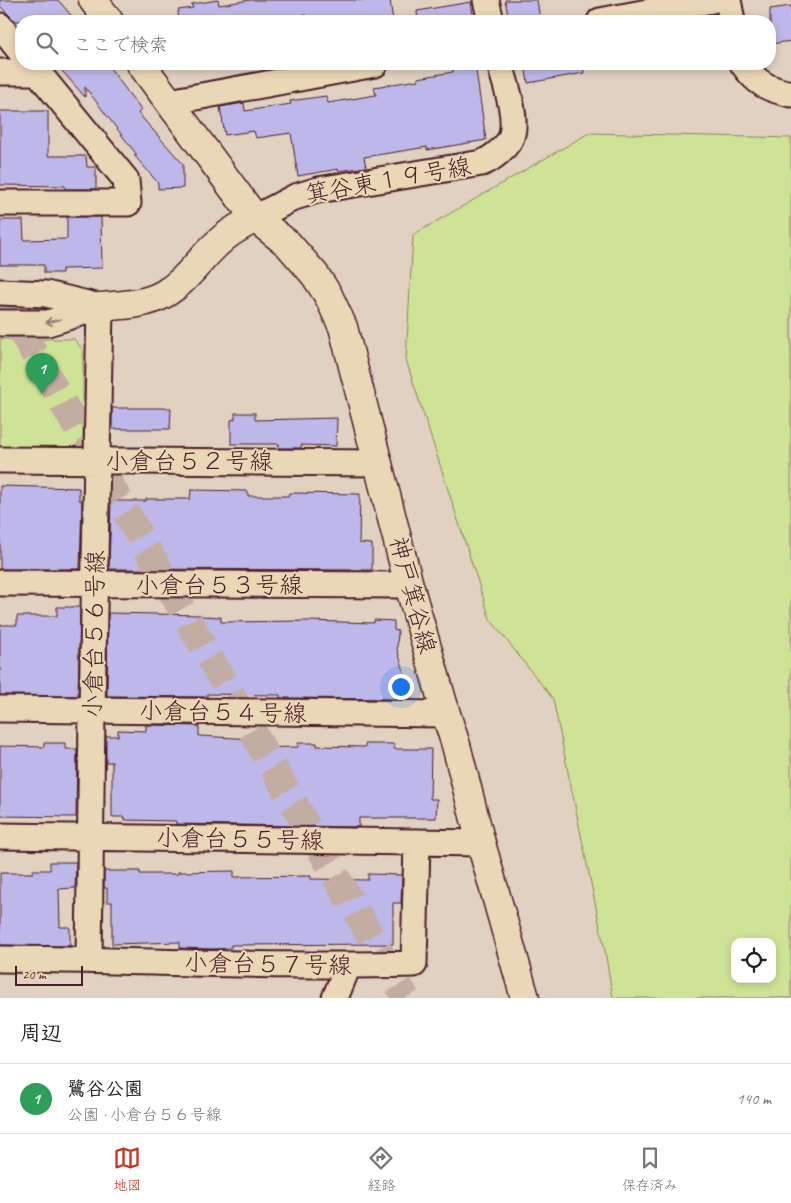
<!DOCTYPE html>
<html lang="ja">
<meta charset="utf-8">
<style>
:root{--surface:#fff;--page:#f2f2f2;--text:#222;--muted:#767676;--line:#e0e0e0;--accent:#c8321e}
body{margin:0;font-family:Caveat,"Klee One",sans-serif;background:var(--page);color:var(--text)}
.controls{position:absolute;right:15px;bottom:15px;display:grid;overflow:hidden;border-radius:10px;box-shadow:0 2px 8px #0003}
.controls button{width:45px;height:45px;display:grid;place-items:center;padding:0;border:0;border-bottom:1px solid var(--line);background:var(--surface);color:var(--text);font:25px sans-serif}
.scale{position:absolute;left:15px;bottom:12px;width:68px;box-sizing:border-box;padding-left:5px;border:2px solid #4a1f2b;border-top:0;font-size:14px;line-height:18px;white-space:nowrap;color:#4a1f2b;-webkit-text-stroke:4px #ead7b5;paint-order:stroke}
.you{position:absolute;left:400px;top:686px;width:18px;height:18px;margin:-12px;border:4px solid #fff;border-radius:50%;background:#1a73e8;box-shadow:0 0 0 8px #1a73e833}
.badge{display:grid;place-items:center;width:32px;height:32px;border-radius:50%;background:var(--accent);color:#fff;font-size:16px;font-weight:700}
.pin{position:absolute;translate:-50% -41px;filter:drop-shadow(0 1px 2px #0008)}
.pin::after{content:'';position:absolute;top:26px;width:18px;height:15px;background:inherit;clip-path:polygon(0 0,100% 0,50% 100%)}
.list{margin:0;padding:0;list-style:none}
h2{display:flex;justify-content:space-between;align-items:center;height:65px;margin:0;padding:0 20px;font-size:21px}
h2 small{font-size:16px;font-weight:400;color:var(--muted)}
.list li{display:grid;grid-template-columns:32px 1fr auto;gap:15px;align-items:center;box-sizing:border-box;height:70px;padding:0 20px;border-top:1px solid var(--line)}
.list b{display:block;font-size:19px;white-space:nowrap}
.list p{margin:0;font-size:16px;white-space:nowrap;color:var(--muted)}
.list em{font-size:16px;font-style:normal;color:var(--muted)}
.icon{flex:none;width:28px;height:28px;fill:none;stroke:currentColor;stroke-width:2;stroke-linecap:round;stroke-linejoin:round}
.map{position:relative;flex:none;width:791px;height:998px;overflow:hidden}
.search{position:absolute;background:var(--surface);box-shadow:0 2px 8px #0003;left:15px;right:15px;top:15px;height:55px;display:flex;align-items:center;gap:12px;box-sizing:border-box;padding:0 18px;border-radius:20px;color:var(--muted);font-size:19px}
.sheet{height:135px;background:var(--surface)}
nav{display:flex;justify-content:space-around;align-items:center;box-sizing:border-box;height:70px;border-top:1px solid var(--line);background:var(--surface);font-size:14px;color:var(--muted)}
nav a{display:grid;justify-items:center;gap:2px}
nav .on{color:var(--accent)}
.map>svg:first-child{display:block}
.green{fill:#cfe397;stroke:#8c8161;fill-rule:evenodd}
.building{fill:#beb8ea;stroke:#4a1f2b}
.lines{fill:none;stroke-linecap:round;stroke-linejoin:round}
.secondary-tunnel{stroke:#c3ada2;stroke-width:28;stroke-dasharray:28 14;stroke-linecap:butt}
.street-casing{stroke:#4a1f2b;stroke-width:29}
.secondary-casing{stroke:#4a1f2b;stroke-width:31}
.street{stroke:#ead7b5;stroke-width:25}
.secondary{stroke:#ead7b5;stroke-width:28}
.oneway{stroke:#9a7b70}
.labels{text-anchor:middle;stroke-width:4;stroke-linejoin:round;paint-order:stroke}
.street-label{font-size:24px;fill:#4a1f2b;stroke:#ead7b5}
</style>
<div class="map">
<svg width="791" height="998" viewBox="0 0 791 998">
<rect width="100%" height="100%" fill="#e1d1c0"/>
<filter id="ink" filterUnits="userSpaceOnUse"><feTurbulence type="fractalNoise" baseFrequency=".02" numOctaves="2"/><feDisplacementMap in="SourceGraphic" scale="10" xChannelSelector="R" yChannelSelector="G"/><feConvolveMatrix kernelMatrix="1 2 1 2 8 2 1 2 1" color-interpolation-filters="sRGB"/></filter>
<g filter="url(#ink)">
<path class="green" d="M 589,133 L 791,138 L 791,998 L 613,998 L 605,951 L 553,699 L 490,619 L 406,360 L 413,235 ZM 735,942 L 772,942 L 772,979 L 735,979 Z
M 0,339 L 74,339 L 83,350 L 83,437 L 72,450 L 0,449 Z"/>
<path class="building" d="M 0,0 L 58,0 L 76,21 L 15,21 L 0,6 Z
M 218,0 L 219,5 L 250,0 L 390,0 L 393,21 L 307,21 L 306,15 L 266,21 L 179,21 L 178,10 L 193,8 L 192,4 Z
M 505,0 L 537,0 L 540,19 L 527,21 L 509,21 Z
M 471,2 L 474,21 L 418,21 L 417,11 Z
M 791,6 L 791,41 L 770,44 L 770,9 Z
M 56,64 L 107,64 L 141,110 L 138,113 L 183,164 L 183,188 L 158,189 L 158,183 L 134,155 L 137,155 L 85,87 L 85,97 Z
M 475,64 L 486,140 L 427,150 L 427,147 L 421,148 L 364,157 L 366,167 L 338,171 L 338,169 L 298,176 L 291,133 L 256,138 L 254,131 L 225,135 L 220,107 L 244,103 L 245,111 L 291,104 L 290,101 L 326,96 L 328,103 L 376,95 L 374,87 L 418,80 L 418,78 L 453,72 L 452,66 Z
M 525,64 L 583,64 L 584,73 L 528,83 Z
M 0,111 L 48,111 L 48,156 L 86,156 L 87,167 L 96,167 L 96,189 L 65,189 L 65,186 L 0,185 Z
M 67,217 L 101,217 L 102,268 L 62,269 L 62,273 L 44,273 L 44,265 L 0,265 L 0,220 L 23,220 L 24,240 L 67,239 Z
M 112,408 L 171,408 L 170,429 L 112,429 Z
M 235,413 L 255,413 L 255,420 L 337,418 L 336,446 L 301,445 L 301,448 L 279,448 L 279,444 L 231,444 L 231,420 L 235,419 Z
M 0,486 L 79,488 L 79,500 L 82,500 L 80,569 L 0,569 Z
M 191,490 L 248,491 L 248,496 L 288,496 L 289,493 L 360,494 L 359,543 L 372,544 L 372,570 L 109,569 L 111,501 L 146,501 L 146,499 L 190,499 Z
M 57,607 L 80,607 L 78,696 L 0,695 L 0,625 L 17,625 L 17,616 L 57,616 Z
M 108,613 L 201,615 L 201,616 L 221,617 L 221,622 L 308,621 L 374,623 L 374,620 L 394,621 L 394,630 L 398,631 L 397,649 L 412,697 L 406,699 L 280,698 L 280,695 L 207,694 L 207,697 L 107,696 Z
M 146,725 L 199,726 L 199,736 L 254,739 L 254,748 L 298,747 L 298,743 L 317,743 L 317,746 L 365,747 L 365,744 L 394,744 L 394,749 L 431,749 L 430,799 L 437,799 L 436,818 L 359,818 L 359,827 L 176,824 L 176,821 L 125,820 L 125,817 L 112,817 L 112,762 L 106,762 L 106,736 L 118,736 L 118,730 L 146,731 Z
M 44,743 L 65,743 L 65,749 L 77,749 L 76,817 L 0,816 L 0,746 L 44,747 Z
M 50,862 L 76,862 L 75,888 L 59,889 L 60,927 L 70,927 L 70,946 L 0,945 L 0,873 L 33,873 L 33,870 L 50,870 Z
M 104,871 L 140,871 L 140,874 L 178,874 L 178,872 L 234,871 L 234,877 L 311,876 L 311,879 L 368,880 L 368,874 L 402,875 L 401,903 L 393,903 L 393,944 L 231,945 L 231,948 L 213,949 L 180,948 L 180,942 L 112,944 L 112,902 L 107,902 L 107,888 L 104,888 Z"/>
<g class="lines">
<path class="secondary-tunnel" d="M 0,294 L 406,998"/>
<defs>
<path id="street" d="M 486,0 L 491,21
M 728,0 L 732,21
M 600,21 L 712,0
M 0,26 L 21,52
M 743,64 C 757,84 768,89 791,94
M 0,72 L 37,72
M 169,102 L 375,64
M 0,203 L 128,203 L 126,180 L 31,64
M 255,218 L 295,197 L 318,190 L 482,163 C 492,159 510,145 512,134 C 517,114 505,83 500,64
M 0,292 L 46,294 L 100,307
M 0,323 L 48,323 L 100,307
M 0,460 L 378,463
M 0,583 L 409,585
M 0,709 L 446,714
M 0,836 L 481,843
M 0,959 C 138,960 276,968 414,964 L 417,842
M 89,960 L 92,711 L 100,307
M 335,998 L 348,966"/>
<path id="secondary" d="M 93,0 L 109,21
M 141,64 L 255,218 L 288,244 L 315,275 L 328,295 L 343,327 L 409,585 L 446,714 L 456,745 L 481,843 L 525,998
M 100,307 C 122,305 145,305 164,294 C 188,280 200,258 220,241 C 230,231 243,225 255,218"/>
</defs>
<use href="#street" class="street-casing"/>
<use href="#secondary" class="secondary-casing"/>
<use href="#street" class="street"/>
<use href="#secondary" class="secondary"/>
</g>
<defs><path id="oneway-shaft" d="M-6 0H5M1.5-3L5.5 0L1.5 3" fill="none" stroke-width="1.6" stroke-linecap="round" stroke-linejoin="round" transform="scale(1.25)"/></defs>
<use class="oneway" href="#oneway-shaft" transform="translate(53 321) rotate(166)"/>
</g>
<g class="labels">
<g class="street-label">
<text transform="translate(388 180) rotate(-10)" y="8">箕谷東１９号線</text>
<text x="189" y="469">小倉台５２号線</text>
<text x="219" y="593">小倉台５３号線</text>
<text transform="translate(413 595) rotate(75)" y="8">神戸箕谷線</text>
<text transform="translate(94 634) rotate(-89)" y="8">小倉台５６号線</text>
<text transform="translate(223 712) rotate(1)" y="8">小倉台５４号線</text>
<text transform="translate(240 839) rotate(1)" y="8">小倉台５５号線</text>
<text transform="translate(268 964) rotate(1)" y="8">小倉台５７号線</text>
</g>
</g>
</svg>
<div class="controls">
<button><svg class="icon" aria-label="locate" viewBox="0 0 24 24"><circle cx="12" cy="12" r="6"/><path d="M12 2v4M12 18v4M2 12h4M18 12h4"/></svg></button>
</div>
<div class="scale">20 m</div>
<div class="you"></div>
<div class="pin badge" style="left:42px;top:394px;background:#2e9e5b">1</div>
<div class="search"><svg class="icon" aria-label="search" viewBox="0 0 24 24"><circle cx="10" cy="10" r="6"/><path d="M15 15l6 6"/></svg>ここで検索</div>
</div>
<section class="sheet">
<h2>周辺<small></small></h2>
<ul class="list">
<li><span class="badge" style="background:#2e9e5b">1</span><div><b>鷺谷公園</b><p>公園 · 小倉台５６号線</p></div><em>140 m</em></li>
</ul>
</section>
<nav>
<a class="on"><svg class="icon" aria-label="map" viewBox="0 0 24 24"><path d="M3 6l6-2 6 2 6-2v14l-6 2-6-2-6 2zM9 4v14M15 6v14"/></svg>地図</a>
<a><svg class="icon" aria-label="directions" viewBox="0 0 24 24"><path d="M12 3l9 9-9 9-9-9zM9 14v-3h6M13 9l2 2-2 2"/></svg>経路</a>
<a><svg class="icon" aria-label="saved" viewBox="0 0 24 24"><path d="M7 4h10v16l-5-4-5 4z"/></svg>保存済み</a>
</nav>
